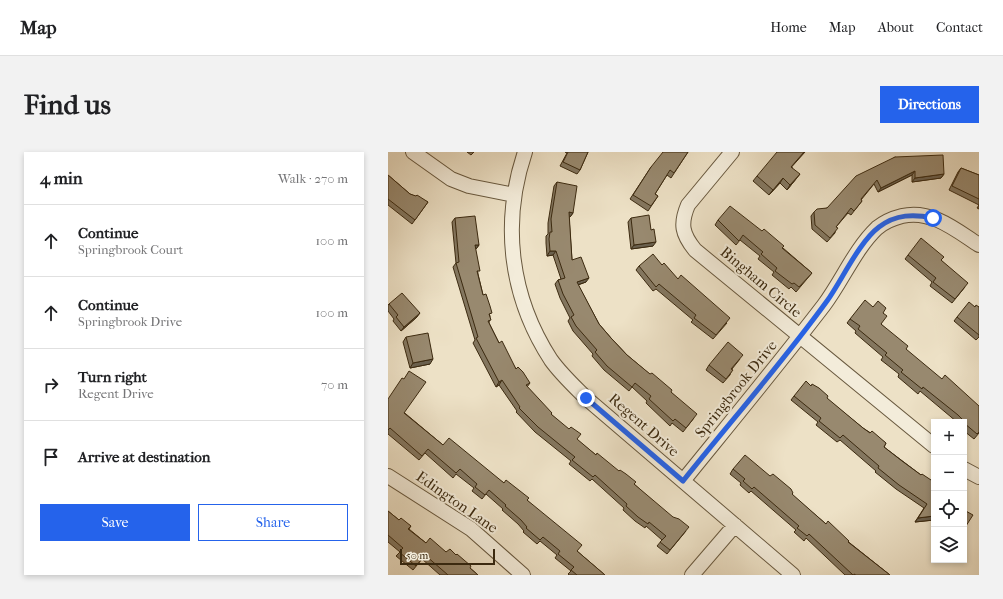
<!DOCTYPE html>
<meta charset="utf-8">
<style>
:root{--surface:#fff;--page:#f2f2f2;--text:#202124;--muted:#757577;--line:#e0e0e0;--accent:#2563eb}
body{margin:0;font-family:"IM FELL French Canon",serif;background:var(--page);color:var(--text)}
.controls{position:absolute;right:12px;bottom:12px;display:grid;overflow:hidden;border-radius:0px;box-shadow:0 2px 6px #0003}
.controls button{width:36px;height:36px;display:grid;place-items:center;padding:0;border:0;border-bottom:1px solid var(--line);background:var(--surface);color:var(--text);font:20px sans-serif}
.scale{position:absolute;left:12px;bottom:10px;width:95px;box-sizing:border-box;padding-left:4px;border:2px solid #3c2a10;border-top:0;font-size:11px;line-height:14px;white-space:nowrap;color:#3c2a10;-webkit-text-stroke:3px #f3ecda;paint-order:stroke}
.stop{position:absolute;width:12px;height:12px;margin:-9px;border:3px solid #2563eb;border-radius:50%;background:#fff}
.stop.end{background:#2563eb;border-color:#fff;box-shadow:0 1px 4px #0008}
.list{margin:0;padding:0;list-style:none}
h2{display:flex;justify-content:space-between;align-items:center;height:52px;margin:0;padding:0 16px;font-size:17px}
h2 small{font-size:13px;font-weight:400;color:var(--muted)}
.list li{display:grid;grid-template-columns:26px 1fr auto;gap:12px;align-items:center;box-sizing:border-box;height:72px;padding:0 16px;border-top:1px solid var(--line)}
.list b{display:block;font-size:15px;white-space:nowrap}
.list p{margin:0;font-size:13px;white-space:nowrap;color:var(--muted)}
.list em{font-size:13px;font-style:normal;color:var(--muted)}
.actions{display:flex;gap:8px;padding:12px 16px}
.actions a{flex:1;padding:9px 0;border:1px solid var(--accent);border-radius:0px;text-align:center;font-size:14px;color:var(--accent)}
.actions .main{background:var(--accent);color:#fff}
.icon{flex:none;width:22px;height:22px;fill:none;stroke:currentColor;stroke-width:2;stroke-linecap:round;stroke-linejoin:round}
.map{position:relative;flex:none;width:591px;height:423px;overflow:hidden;border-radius:0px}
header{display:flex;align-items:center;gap:24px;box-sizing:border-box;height:56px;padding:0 20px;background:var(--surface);border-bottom:1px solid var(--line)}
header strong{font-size:19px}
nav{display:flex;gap:22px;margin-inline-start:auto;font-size:14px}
.intro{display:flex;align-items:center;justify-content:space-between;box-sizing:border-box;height:96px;padding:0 24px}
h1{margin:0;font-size:28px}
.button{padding:10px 18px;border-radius:0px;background:var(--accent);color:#fff;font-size:14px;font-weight:700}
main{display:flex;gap:24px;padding:0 24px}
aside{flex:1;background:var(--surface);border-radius:0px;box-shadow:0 2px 6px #0003}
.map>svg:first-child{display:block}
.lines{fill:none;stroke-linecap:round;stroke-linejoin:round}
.street-casing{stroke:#68583e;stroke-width:16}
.street{stroke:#f3ecda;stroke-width:14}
.wall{fill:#83765f;stroke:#3c2a10}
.shaded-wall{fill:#6a604e;stroke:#3c2a10}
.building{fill:#98896f;stroke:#3c2a10}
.route{stroke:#2563eb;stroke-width:5}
.labels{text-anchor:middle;stroke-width:4;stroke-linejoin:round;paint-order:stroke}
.street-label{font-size:15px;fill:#3c2a10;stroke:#f3ecda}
</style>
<header>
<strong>Map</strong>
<nav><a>Home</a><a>Map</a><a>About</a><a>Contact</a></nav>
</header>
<div class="intro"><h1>Find us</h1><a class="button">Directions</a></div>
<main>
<aside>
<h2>4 min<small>Walk · 270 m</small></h2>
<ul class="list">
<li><svg class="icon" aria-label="ahead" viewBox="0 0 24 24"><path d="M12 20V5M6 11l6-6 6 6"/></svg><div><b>Continue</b><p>Springbrook Court</p></div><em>100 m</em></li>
<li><svg class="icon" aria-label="ahead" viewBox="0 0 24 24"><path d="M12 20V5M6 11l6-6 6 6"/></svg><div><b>Continue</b><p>Springbrook Drive</p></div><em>100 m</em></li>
<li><svg class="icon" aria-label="right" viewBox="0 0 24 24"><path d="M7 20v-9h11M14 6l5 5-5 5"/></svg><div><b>Turn right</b><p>Regent Drive</p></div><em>70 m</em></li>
<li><svg class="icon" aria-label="arrive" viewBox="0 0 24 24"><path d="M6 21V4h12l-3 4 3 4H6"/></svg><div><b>Arrive at destination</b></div></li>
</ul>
<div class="actions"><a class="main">Save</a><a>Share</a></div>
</aside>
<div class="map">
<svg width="591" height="423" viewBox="0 0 591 423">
<rect width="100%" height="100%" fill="#ede1c6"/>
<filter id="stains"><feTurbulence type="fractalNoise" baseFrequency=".005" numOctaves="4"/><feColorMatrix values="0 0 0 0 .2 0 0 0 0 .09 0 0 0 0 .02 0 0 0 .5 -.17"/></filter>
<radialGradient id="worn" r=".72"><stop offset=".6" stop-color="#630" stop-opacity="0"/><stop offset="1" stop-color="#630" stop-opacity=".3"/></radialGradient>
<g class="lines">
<defs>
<path id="street" d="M 25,0 L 63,27 L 81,34 L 126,43
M 137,0 C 113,71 122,145 163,208 C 173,222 186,234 198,246 L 405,423
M 344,0 L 300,53 C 292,72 294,82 307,98 L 546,294
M 576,317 L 591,325
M 0,324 L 83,377 L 135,423
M 295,329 C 342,271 390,213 436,153 C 454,129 467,97 489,76 C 495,71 506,66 514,64 C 543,57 568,78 591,93
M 304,423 L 347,373"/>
</defs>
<use href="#street" class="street-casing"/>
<use href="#street" class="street"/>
</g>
<path class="wall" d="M 79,0 L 86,0 L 83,3 Z
M 177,0 L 200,0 L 192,18 L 189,22 L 172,14 L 179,1 Z
M 300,0 L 283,26 L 279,23 L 267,42 L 270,44 L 260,59 L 242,47 L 263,15 Z
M 507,5 L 556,22 L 553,26 L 524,30 L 524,23 L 490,40 L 486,32 L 473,48 L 474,49 L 463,63 L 460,61 L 448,75 L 447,81 L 439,90 L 424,77 L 423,64 L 426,60 L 439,56 Z
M 404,15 L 408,27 L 399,38 L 392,31 L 381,43 L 365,29 L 369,24 Z
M 573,16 L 591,23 L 591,57 L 589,56 L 591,53 L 561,38 L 570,20 Z
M 0,23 L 22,42 L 40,50 L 24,72 L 0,53 Z
M 169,30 L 185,61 L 182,65 L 181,65 L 184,108 L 198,130 L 190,133 L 211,172 L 223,186 L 239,203 L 283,240 L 306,266 L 295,280 L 284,271 L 282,274 L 258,251 L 259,249 L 244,235 L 241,239 L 216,218 L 204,204 L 205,202 L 185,179 L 180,169 L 182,166 L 172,146 L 167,132 L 170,128 L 173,127 L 165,103 L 159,104 L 158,91 L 158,84 L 160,82 L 160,71 L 166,34 Z
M 67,66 L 91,93 L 88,97 L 87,97 L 90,122 L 95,143 L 102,164 L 101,171 L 111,191 L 128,217 L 142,231 L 139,235 L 163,262 L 189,288 L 208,303 L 246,332 L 298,379 L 279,402 L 269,394 L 274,388 L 258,374 L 257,376 L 247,369 L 235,358 L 236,356 L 204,327 L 202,329 L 181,312 L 183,309 L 147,280 L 128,260 L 129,259 L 111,233 L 108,235 L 85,191 L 87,188 L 65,115 L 68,111 L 64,70 Z
M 243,66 L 265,94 L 243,97 L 240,70 Z
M 330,68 L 395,96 L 424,121 L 408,140 L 403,135 L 401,137 L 384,123 L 386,120 L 370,107 L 372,104 L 352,88 L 348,93 L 327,73 Z
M 520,103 L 553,108 L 577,135 L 564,151 L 542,134 L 544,130 L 517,107 Z
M 274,113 L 339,171 L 325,187 L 303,170 L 305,168 L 268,137 L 265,139 L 248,118 L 251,114 Z
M 1,152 L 29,165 L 13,179 L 5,169 L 6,167 L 0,159 L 0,153 Z
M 485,155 L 495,161 L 493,172 L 518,198 L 591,281 L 586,287 L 576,279 L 576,270 L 569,270 L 532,239 L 530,242 L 510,225 L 511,222 L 493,208 L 495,205 L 467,181 L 468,179 L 459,171 L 462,167 Z
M 587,155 L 591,155 L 591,185 L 588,188 L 566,169 L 569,165 Z
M 18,185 L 42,212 L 22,216 L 15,190 Z
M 352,207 L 344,217 L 342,223 L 335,231 L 318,218 L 321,213 Z
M 423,234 L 475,276 L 498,291 L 496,295 L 533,323 L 546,368 L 527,370 L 536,356 L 508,337 L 487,320 L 488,319 L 452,288 L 449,290 L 428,273 L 430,270 L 403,248 L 406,244 Z
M 0,247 L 55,293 L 116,331 L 139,348 L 189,399 L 217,423 L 181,423 L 180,422 L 183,419 L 167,406 L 169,403 L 152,389 L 149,392 L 135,380 L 136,379 L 130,372 L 114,358 L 115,357 L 98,342 L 94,347 L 84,339 L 86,336 L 68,322 L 65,326 L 37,301 L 31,308 L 0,282 Z
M 345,317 L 404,343 L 438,372 L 502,423 L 457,423 L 418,386 L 416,389 L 406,380 L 408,378 L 363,339 L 361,341 L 352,333 L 353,331 L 342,322 Z
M 0,359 L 11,368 L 23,374 L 21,377 L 38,391 L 58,400 L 82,416 L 90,423 L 52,423 L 34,407 L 25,418 L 8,404 L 12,400 L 0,390 Z"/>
<path class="shaded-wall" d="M 416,0 L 417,0 L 400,19 L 403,15 Z
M 527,19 L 524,23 L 490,40 L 493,36 Z
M 412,22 L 408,27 L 399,38 L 402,33 Z
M 556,22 L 553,26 L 524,30 L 527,26 Z
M 395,26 L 392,31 L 381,43 L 385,38 Z
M 181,60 L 185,61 L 182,65 L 178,64 Z
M 268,90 L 265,94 L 243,97 L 246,93 Z
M 87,93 L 91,93 L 88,97 L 84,98 Z
M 162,99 L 168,99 L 165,103 L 159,104 Z
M 201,126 L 198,130 L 186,134 L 189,130 Z
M 32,161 L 29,165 L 13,179 L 16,175 Z
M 45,207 L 42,212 L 22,216 L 25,211 Z
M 114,228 L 111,233 L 108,235 L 111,230 Z
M 546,364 L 546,368 L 527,370 L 530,366 Z"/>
<path class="building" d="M 180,0 L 200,0 L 192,18 L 175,10 Z
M 275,0 L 300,0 L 286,21 L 282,18 L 267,42 L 270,44 L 263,54 L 245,43 L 263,15 Z
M 389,0 L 416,0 L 403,15 L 412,22 L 402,33 L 395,26 L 385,38 L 369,24 Z
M 555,3 L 556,22 L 527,26 L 527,19 L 493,36 L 489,28 L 473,47 L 474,49 L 466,59 L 463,56 L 448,75 L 450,76 L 442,86 L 427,73 L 426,60 L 429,57 L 439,56 L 468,24 L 507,5 Z
M 573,16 L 591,23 L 591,47 L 564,34 Z
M 0,23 L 22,42 L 28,44 L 29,43 L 40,50 L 27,68 L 0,47 Z
M 169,30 L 189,34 L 185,61 L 181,60 L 184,108 L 193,105 L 201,126 L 189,130 L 211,172 L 223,186 L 239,203 L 262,222 L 264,221 L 284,238 L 283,240 L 309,262 L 298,276 L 287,267 L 285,269 L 261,247 L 263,244 L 247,231 L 244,235 L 219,214 L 207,200 L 209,198 L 188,174 L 183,165 L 186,163 L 175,142 L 170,128 L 177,126 L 168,99 L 162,99 L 161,87 L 162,80 L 164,80 L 163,67 Z
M 342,54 L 374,79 L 376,77 L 396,94 L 394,96 L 424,121 L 411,135 L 406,131 L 404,132 L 387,119 L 389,116 L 373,102 L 375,100 L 355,83 L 351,89 L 330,68 Z
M 261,63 L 263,78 L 266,77 L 268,90 L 246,93 L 243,66 Z
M 87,64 L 91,93 L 87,93 L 92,119 L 89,119 L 95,143 L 98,142 L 102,154 L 104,161 L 101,162 L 103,168 L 100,169 L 111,191 L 114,189 L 128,217 L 130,215 L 135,220 L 142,231 L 138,233 L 164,261 L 163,262 L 181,277 L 183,275 L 193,282 L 189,287 L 208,303 L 209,301 L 231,319 L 232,318 L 238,322 L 248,330 L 246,332 L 285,365 L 291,367 L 301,375 L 282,398 L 272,390 L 278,384 L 261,370 L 260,372 L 250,365 L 238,354 L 239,352 L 207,323 L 205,325 L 184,308 L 187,305 L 150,275 L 131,256 L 132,255 L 114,228 L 111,230 L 88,186 L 90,185 L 68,111 L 71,110 L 67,66 Z
M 533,86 L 556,105 L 553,108 L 580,131 L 567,147 L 545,130 L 548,126 L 520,103 Z
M 265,102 L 274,113 L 276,111 L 290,127 L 293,123 L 342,166 L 328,183 L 306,166 L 308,163 L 271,132 L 268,135 L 251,114 Z
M 14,141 L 32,161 L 16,175 L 8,165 L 10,163 L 1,152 Z
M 477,148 L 485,155 L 490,149 L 498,156 L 495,161 L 499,164 L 493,172 L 520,194 L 518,197 L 554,227 L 557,223 L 591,254 L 591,280 L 589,282 L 576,271 L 576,270 L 575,270 L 576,269 L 570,263 L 535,235 L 534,237 L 513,220 L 515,218 L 497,203 L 499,201 L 470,177 L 472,174 L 462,167 Z
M 581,150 L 587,155 L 588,153 L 591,155 L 591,183 L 569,165 Z
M 40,181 L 45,207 L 25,211 L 18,185 Z
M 340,190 L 355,203 L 343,217 L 345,218 L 338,227 L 321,213 Z
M 21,219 L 38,230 L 16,261 L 55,293 L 61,286 L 116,331 L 118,328 L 141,346 L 139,348 L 194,393 L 189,399 L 217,423 L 189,423 L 183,418 L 186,415 L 170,402 L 172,399 L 155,385 L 152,388 L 138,376 L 139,375 L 133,368 L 117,354 L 118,353 L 101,338 L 97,343 L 87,335 L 89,332 L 72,317 L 68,321 L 40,297 L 34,304 L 2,276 L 0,278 L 0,247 L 14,226 L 16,227 Z
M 418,229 L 423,234 L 424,232 L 431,236 L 440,244 L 439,246 L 475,276 L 482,281 L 484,279 L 498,291 L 496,295 L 514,309 L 533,323 L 534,322 L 546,330 L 546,364 L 530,366 L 539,352 L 511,333 L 490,316 L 491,314 L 455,283 L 452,286 L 431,269 L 433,266 L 406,244 Z
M 357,303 L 382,324 L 385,322 L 403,337 L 405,341 L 404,342 L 438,372 L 440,369 L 461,389 L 460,390 L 502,423 L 467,423 L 467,422 L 465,423 L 421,382 L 419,384 L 409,376 L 411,374 L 366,335 L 364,337 L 355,329 L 357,327 L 345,317 Z
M 576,358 L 585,363 L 576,377 Z
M 0,359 L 11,368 L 13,366 L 23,374 L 20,377 L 38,391 L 42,386 L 58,400 L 62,397 L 68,403 L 69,402 L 83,414 L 82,416 L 90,423 L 60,423 L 37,403 L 28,414 L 11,400 L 15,396 L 0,383 Z"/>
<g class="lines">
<path class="route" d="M 198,246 L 295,329 C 343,269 394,211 439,149 C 454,128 471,90 491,75 C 508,62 526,62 545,66"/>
</g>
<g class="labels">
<g class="street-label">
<text transform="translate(373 130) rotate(40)" y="5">Bingham Circle</text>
<text transform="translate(348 237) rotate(-51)" y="5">Springbrook Drive</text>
<text transform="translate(256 273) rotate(41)" y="5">Regent Drive</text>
<text transform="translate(69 350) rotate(35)" y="5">Edington Lane</text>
</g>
</g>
<rect width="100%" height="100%" filter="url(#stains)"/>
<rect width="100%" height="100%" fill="url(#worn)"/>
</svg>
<div class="controls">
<button>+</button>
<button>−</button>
<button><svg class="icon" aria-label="locate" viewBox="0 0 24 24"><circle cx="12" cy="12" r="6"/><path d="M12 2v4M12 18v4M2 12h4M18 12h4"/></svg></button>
<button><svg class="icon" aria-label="layers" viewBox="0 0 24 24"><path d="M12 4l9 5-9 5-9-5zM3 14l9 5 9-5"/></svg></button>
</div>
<div class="scale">50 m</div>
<div class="stop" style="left:545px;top:66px"></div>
<div class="stop end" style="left:198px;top:246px"></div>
</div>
</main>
